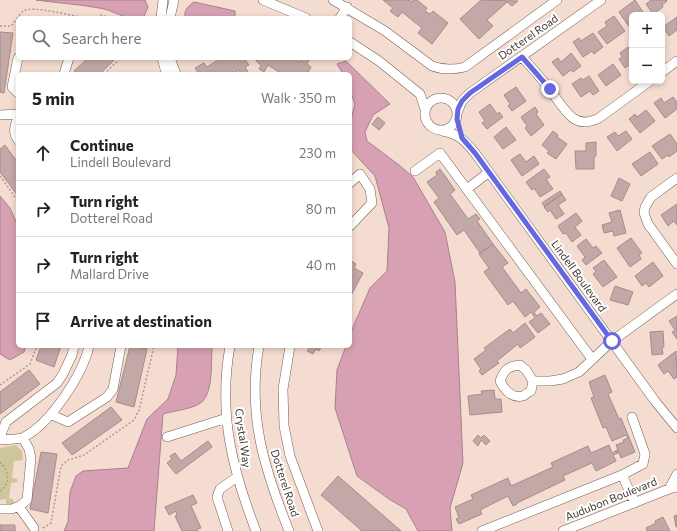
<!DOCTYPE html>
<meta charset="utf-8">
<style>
:root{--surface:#fff;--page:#f2f2f2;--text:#222;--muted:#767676;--line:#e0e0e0}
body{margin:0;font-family:Commissioner,sans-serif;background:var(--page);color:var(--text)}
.controls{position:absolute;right:12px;top:12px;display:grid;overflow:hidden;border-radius:6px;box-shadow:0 2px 6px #0003}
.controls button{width:36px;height:36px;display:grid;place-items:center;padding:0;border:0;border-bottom:1px solid var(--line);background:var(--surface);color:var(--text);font:20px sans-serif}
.stop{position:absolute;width:12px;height:12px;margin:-9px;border:3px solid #6568e1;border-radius:50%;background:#fff}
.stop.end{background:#6568e1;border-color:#fff;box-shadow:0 1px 4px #0008}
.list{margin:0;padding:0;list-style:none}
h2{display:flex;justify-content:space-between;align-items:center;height:52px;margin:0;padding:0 16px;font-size:17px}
h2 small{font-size:13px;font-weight:400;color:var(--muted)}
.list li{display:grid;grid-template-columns:26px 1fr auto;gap:12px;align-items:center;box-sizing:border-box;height:56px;padding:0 16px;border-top:1px solid var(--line)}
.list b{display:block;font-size:15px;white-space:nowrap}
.list p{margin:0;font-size:13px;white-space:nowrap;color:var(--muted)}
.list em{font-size:13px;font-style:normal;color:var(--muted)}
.icon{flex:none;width:22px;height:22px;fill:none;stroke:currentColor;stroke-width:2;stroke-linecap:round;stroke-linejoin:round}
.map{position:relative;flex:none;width:677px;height:531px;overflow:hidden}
.search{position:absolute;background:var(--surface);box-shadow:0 2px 6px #0003;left:16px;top:16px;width:336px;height:44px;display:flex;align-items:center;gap:10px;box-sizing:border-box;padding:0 14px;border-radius:6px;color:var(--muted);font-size:15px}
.panel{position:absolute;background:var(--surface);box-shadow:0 2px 6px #0003;left:16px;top:72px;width:336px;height:276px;border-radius:6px}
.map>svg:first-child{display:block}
.green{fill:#cdc799}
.water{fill:#d7a1b3;stroke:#aa818c}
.building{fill:#c2a8a6;stroke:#a68c8a}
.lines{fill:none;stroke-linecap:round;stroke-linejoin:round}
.minor-casing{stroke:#735e54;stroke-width:10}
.path{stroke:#ad9b92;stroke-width:1.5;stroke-dasharray:2 2;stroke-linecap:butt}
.minor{stroke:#fff;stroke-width:9}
.route{stroke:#6568e1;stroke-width:5}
.labels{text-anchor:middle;stroke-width:4;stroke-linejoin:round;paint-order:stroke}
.street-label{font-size:11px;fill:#403732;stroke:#fff}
</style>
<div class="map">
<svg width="677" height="531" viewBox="0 0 677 531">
<rect width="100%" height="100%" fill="#f4dcd0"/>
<path class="green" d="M 16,445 L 22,451 L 23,460 L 14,461 L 12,478 L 17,479 L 18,482 L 11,483 L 9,498 L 14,500 L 13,504 L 6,506 L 6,499 L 0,500 L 0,448 Z"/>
<path class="water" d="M 36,0 L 145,0 L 148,7 L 144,16 C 127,23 115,10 99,8 C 78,4 57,3 36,0 Z
M 194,2 L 235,11 L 235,18 L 185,18 C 184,10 187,7 194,2 Z
M 346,61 L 390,104 L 373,115 L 365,132 L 367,141 L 399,165 L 413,177 L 445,232 L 455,282 L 463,463 L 450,508 L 452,531 L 418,531 L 406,509 L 389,499 L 357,476 L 335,408 L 337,370 L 346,346 L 350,346 L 350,334 L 370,288 L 387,271 L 389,228 L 375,176 L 350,149 L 350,123 L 355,104 L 350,91 L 350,74 L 343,74 L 337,64 Z
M 0,196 L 10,208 L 18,226 L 18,346 L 26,346 L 24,352 L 10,360 L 0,354 Z
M 178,346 L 212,346 C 211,361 214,396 199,404 C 191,409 173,411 163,414 L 154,531 L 64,531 L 68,522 L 70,492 L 76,476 L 83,471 L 128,468 L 147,419 L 168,399 L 176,375 Z"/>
<path class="building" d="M 383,0 L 409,0 L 412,2 L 413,0 L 417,0 L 427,8 L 425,11 L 430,14 L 433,11 L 448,23 L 432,44 L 418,33 L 422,28 L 402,12 L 398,17 L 390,11 L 393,8 Z
M 481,0 L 518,1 L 512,6 L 507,2 L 487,20 L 493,26 L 479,39 L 460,19 Z
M 635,0 L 645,15 L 632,15 L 632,26 L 630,28 L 619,12 Z
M 651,0 L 666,0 L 667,1 L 662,5 L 663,7 L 653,14 L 646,4 Z
M 614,16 L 625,31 L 607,44 L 598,32 L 607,26 L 605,22 Z
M 677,17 L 677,30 L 669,36 L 663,27 Z
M 0,32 L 13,33 L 4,93 L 0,92 Z
M 593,33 L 603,47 L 594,54 L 592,51 L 583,57 L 573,42 L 579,38 L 581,41 Z
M 628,47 L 630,51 L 632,50 L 632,63 L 625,68 L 619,59 L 622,57 L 620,53 Z
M 571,53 L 581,66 L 573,72 L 571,70 L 563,76 L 552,62 L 558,58 L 561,62 Z
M 88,58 L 116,58 L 100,74 L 77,74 L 74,71 Z
M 221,58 L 244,58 L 249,65 L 245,67 L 248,72 L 244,74 L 241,74 L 239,70 L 232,74 L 199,74 L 195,68 L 204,63 L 207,67 Z
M 258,58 L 293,58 L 299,62 L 302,58 L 307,58 L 309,60 L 307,64 L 311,67 L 307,74 L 282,74 L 268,65 L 264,72 L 259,69 L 261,65 L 256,61 Z
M 613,64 L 621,75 L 606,86 L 598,75 Z
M 589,76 L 599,91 L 593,95 L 590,91 L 581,97 L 572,84 L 581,78 L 583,80 Z
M 516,87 L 526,101 L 512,111 L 508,106 L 510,104 L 504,95 Z
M 673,97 L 677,102 L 677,109 L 665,118 L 654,103 L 661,98 L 664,103 Z
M 490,104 L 497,114 L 499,112 L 503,117 L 487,129 L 482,123 L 485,121 L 479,112 Z
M 535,107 L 538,112 L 536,114 L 544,125 L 531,136 L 525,128 L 527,126 L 521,117 Z
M 646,110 L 655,121 L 640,133 L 629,119 L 635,114 L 637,117 Z
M 378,117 L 385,123 L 379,130 L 372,124 Z
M 506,127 L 516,140 L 503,149 L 494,137 Z
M 553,131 L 558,135 L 557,137 L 567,144 L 556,159 L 547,153 L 549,151 L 542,145 Z
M 626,131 L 632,139 L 617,151 L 607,137 L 615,132 L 618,136 Z
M 670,134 L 677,144 L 677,151 L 669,157 L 668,155 L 662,159 L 652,146 Z
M 596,142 L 596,156 L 594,157 L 594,169 L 576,169 L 575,151 L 586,151 L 586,143 Z
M 5,145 L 18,163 L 18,196 L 0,172 L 0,149 Z
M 650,152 L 658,164 L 641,176 L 632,164 Z
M 520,154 L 526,162 L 534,156 L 539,164 L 522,176 L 511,160 Z
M 440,169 L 455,190 L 450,194 L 468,219 L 476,214 L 480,219 L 477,221 L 493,244 L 480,253 L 464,230 L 457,235 L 434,202 L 439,198 L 427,182 L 437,175 L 436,172 Z
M 544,169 L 550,177 L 546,179 L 553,189 L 540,197 L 534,188 L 532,190 L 526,182 Z
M 619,178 L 630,184 L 622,201 L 611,196 Z
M 560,191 L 562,194 L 544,206 L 542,203 Z
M 562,194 L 566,200 L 558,205 L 564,214 L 556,219 L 550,210 L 548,212 L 544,207 Z
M 677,204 L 677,225 L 674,221 L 668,226 L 661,215 Z
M 620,210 L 626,233 L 614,236 L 613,231 L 604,233 L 602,225 L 612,222 L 609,213 Z
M 576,213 L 582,221 L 575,227 L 581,235 L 572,242 L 566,233 L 563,234 L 558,226 Z
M 631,238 L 642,253 L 639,255 L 641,259 L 630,267 L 617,248 Z
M 586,239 L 593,248 L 596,246 L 602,253 L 586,265 L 582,260 L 585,257 L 577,246 Z
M 493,244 L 508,263 L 502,267 L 521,293 L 526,289 L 540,307 L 534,312 L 537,316 L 541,313 L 550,324 L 538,333 L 529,322 L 535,318 L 531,312 L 525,317 L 513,301 L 508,305 L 484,272 L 489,268 L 479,254 Z
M 350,260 L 356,264 L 354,268 L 363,273 L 350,297 Z
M 604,260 L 617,277 L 603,287 L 593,274 L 596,271 L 593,268 Z
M 653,262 L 663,276 L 649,287 L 646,283 L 642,286 L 635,276 Z
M 615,286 L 633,292 L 628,305 L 610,300 Z
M 677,316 L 677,339 L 672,332 L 675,330 L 669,321 Z
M 525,323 L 535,337 L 520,348 L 518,344 L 497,361 L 499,363 L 482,375 L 479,371 L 481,369 L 474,359 L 486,350 L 484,348 L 510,329 L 513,333 Z
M 663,331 L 664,347 L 662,347 L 663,354 L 652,355 L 650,332 Z
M 41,346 L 61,346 L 54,367 L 36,360 Z
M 130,346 L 147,349 L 134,407 L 116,402 Z
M 309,346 L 322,346 L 319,351 L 316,349 L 313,354 L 307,351 L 310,347 Z
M 676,351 L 677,377 L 674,379 L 668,371 L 664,374 L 658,365 Z
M 29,370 L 40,384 L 0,414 L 0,392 Z
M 605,375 L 612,392 L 608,394 L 619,419 L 621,418 L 635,452 L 621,458 L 616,445 L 624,442 L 623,440 L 628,438 L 626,435 L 612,441 L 606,427 L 603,428 L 591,398 L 594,397 L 589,382 Z
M 494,390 L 495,399 L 501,399 L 502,412 L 470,415 L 468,396 L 482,394 L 481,391 Z
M 111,407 L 122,420 L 72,455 L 62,443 Z
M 478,435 L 481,438 L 484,435 L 490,441 L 486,445 L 481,440 L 478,446 L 473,441 Z
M 208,441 L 212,447 L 176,474 L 167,463 L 172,459 L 170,456 L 175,453 L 181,461 Z
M 609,445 L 612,453 L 617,450 L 618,453 L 613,455 L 616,461 L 596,471 L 592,463 L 563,476 L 565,480 L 517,503 L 517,504 L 513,506 L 508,496 L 480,510 L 482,514 L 459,524 L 456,519 L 459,518 L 455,507 L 473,499 L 471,495 L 508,478 L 511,486 L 553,467 L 551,463 L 588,446 L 591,453 Z
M 41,452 L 57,454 L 48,513 L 30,509 Z
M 338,476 L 401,531 L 362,531 L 321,495 Z
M 193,495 L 197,503 L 191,506 L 201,528 L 197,529 L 198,531 L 182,531 L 175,516 L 177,516 L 176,511 L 169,515 L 165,507 Z
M 677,515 L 677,527 L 676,527 L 674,516 Z
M 663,517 L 670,531 L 647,531 L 646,528 L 656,523 L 655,521 Z
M 0,525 L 15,525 L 15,531 L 0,531 Z"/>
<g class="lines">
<defs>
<path id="minor" d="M 263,0 L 306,18
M 333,0 L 385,31 L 432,66 C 443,70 453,70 465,67 L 557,0
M 161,18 L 163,0
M 170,18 L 174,0
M 340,18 L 347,7
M 350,42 L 379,61 L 420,94 L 425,109
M 522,57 C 532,68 542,79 551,91 C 557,99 564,111 573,118 C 581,124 591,122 599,118 L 650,81
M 162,58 L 165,69 L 169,74
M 170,58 L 176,74
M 662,72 L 677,61
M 64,74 L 69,58
M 18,93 L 12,87 L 18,58
M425 114a16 16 0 1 1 32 0a16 16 0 1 1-32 0Z
M 457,113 L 462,101 L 470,93 L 601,0
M 0,115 L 18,114
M 18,117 C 15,126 12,132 18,140
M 442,131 C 459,134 464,140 475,153 L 655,401 L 677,428
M 415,171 L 440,153 L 592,359
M 677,178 L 651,197 L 645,207 L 644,213 L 648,224 L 677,264
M 350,183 L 360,174 L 370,189 L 372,203 L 350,226
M 467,189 L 489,172
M 230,346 C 218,413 232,469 256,531
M 259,346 C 247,415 264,468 289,531
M 290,346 L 283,389 L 284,426 L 290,456 L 318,531
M 520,365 L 526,370 L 533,381 L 531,391 C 528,392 525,395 523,396 C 512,399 504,389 500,381 C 504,370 508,366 520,365 Z
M 533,381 L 550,381 L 563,379 L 579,372 L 612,341 L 677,294
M 52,415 L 68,422 L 107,397 L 113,389 L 121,346
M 0,437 L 6,422 L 57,383 L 63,374 L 72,355 L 74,346
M 167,437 L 227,418
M 0,440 C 7,439 18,440 24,437 C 51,423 83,374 89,346
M 622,475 L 635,503
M 669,489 L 677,474
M 19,507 L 34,528
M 0,509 L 12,509 L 21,505 L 27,500 L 31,458 L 29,449 L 23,438
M 228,531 L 217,497 L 220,489 L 237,477
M 482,531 L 622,475 L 643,464 L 645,454 L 632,417
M 563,531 L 669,489 L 677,487"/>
</defs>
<use href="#minor" class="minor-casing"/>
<path class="path" d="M 97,18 L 101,15 L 103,15 L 107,18
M 0,26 L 11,26 C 15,22 19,15 23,11 C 31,5 74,16 85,18
M 104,74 L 121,58
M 0,176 L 18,201
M 0,385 L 30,364 L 37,346
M 0,462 C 9,470 11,484 0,491
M 43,528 L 51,523 L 61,466 L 68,460 L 84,455 L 134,420 L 139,410 L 154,346"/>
<use href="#minor" class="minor"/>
</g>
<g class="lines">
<path class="route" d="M 550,89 L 522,57 L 470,93 L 462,101 L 458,109 L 457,119 L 462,138 L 475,153 L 612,341"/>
</g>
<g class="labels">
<g class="street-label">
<text transform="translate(528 37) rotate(-35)" y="4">Dotterel Road</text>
<text transform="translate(579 276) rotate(54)" y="4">Lindell Boulevard</text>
<text transform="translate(243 438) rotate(82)" y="4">Crystal Way</text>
<text transform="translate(285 483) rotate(72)" y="4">Dotterel Road</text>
<text transform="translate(611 499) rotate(-22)" y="4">Audubon Boulevard</text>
</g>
</g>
</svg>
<div class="controls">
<button>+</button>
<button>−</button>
</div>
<div class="stop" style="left:612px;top:341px"></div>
<div class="stop end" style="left:550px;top:89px"></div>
<div class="search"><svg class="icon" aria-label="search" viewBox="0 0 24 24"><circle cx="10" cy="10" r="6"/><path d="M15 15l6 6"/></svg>Search here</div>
<section class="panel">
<h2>5 min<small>Walk · 350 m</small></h2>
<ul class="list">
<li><svg class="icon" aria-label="ahead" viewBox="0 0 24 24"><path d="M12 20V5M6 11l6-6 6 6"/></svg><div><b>Continue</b><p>Lindell Boulevard</p></div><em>230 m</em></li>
<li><svg class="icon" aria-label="right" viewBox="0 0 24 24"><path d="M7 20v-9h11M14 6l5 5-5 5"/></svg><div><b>Turn right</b><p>Dotterel Road</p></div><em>80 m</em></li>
<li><svg class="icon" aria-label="right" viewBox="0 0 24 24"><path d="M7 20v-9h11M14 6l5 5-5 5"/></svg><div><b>Turn right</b><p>Mallard Drive</p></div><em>40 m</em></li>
<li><svg class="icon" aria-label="arrive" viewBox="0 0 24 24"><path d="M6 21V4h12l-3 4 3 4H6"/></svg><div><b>Arrive at destination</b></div></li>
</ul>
</section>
</div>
